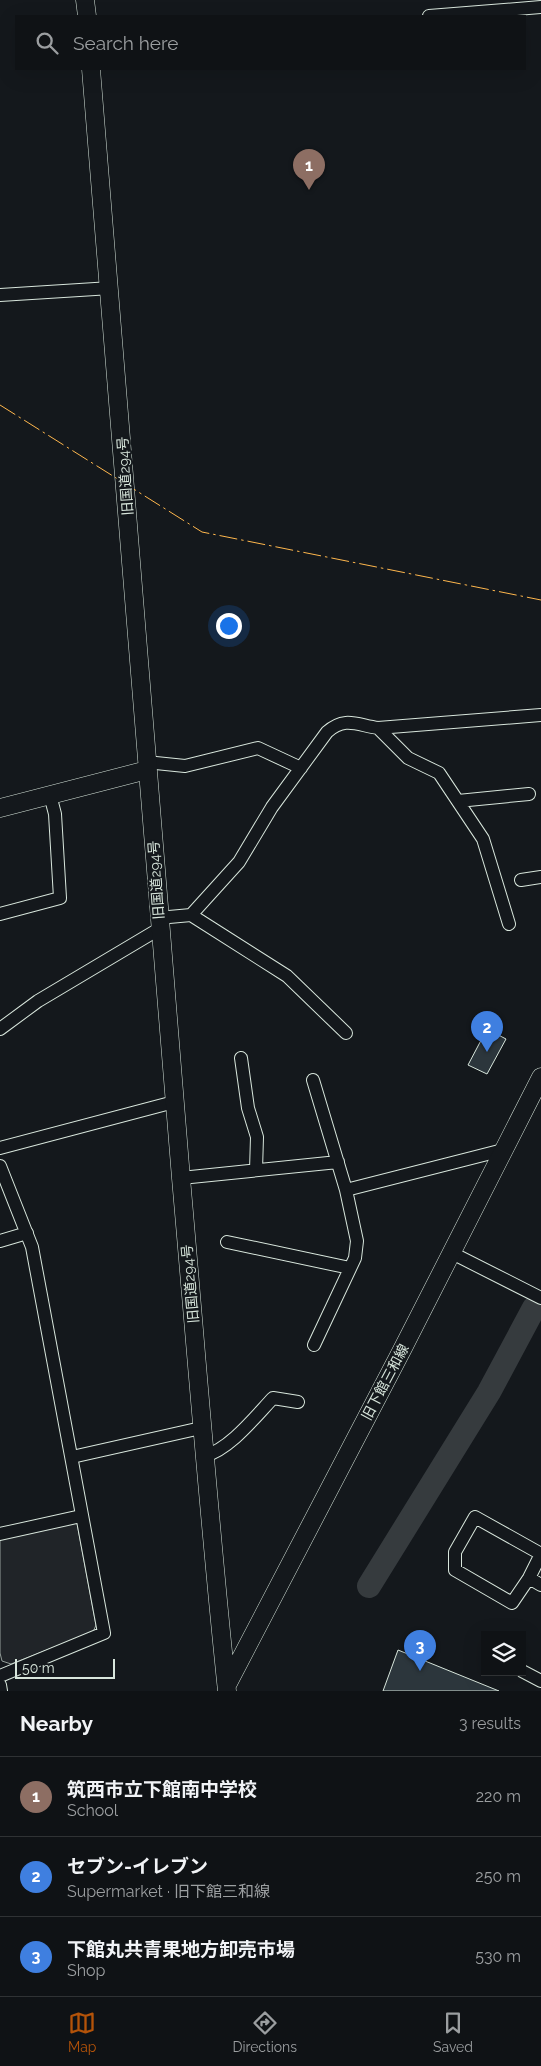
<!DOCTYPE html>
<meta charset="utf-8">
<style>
:root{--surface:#0f1215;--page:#1d2022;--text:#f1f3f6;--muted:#9b9ea0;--line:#2f3234;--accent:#b45309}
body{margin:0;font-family:Raleway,"Noto Sans JP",sans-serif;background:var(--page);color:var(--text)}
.controls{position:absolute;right:15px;bottom:15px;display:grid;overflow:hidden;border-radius:0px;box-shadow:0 5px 20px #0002}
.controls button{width:45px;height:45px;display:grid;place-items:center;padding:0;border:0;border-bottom:1px solid var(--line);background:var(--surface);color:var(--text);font:25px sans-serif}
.scale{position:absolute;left:15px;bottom:12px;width:100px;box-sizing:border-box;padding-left:5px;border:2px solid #d8e6dc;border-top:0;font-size:14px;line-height:18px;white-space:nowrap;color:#d8e6dc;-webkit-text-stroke:4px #14181c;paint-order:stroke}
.you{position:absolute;left:228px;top:625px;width:18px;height:18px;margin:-12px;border:4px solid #fff;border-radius:50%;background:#1a73e8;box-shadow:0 0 0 8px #1a73e833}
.badge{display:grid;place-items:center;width:32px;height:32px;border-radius:50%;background:var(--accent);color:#fff;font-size:16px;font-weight:700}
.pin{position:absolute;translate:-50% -41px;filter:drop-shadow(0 1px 2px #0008)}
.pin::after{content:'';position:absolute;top:26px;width:18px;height:15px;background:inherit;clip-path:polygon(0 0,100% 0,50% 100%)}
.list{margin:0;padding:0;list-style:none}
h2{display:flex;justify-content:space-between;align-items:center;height:65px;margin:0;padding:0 20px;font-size:21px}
h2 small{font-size:16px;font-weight:400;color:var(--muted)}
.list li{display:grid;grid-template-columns:32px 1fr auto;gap:15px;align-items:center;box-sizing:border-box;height:80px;padding:0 20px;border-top:1px solid var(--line)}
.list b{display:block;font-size:19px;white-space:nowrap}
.list p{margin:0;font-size:16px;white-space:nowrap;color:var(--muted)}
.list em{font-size:16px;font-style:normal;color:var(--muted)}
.icon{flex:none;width:28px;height:28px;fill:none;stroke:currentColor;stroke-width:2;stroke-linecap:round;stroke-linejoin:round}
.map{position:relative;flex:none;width:541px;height:1691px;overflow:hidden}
.search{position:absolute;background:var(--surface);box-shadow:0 5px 20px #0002;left:15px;right:15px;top:15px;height:55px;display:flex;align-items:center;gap:12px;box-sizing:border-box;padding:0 18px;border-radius:0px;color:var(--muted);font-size:19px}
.sheet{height:305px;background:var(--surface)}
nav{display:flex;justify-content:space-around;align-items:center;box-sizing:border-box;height:70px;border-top:1px solid var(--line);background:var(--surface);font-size:14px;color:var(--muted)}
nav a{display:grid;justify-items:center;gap:2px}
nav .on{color:var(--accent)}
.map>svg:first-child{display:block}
.green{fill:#202428;stroke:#939e99}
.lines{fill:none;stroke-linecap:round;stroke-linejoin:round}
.river{stroke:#363b3e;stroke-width:24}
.building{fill:#2c363c;stroke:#d8e6dc}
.street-casing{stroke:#d8e6dc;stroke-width:14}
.secondary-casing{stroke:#d8e6dc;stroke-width:19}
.street{stroke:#14181c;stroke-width:12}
.secondary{stroke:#14181c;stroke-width:18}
.power{stroke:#ffb74d;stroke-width:1;stroke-dasharray:18 4 2.5 4;stroke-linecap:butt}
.labels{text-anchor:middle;stroke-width:4;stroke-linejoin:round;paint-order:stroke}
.street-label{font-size:14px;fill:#d8e6dc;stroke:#14181c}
</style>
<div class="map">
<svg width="541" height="1691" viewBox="0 0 541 1691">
<rect width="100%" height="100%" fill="#14181c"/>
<path class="green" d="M 77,1523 L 96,1625 L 93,1632 L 11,1664 L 2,1661 L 0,1653 L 0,1538 Z"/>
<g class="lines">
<path class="river" d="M 369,1586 L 489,1392 L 534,1308"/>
</g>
<path class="building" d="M 487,1029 L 506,1039 L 487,1074 L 468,1065 Z
M 398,1650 L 499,1691 L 383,1691 Z"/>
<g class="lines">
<defs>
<path id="street" d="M 429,16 L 541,7
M 0,295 L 111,288
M 378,728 L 408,758 L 439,773 L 483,839 L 509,924
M 146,762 L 185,766 L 258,748 L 301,768
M 458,801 L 529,794
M 521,880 L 541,877
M 0,914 L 60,898 L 55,814 L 50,795
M 191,915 L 287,976 L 346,1033
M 158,918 L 191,915 L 239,862 L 272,807 L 327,732 C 345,716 357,725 378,728 L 541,715
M 0,1029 L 38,1001 L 159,929
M 241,1058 L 248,1108 L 257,1137 L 256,1170
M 313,1080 L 346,1190 L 503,1150
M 0,1148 L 174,1102
M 0,1166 L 32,1247 L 104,1633 L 0,1676
M 181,1178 L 338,1162
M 0,1241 L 27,1233
M 227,1242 L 350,1268
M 450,1252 L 541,1298
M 314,1345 L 355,1258 L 357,1241 L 346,1190
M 204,1456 C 229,1450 255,1417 273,1398 L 298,1402
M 72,1457 L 201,1428
M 475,1517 L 541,1554 L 529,1578 L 512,1603 L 455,1570 L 455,1552 Z
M 0,1534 L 81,1516
M 529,1578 L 541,1585
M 522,1671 L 541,1681
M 0,1685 L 1,1691"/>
<path id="secondary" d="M 85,0 L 87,16
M 91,69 C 124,438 148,808 181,1178 C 196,1349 209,1520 227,1691
M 0,808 L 147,770
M 227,1685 L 403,1348 L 541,1077"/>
</defs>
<use href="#street" class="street-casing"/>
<use href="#secondary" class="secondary-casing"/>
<use href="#street" class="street"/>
<use href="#secondary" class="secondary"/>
<path class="power" d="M 0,405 L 202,532 L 541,600"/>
</g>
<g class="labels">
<g class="street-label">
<text transform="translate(125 476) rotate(-94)" y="5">旧国道294号</text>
<text transform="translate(156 880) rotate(-94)" y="5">旧国道294号</text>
<text transform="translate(190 1284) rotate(-95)" y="5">旧国道294号</text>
<text transform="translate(385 1382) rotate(-62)" y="5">旧下館三和線</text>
</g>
</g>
</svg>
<div class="controls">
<button><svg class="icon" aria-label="layers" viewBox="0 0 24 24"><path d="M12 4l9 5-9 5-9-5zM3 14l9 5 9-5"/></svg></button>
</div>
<div class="scale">50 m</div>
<div class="you"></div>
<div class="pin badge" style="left:309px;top:190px;background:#8d6e63">1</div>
<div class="pin badge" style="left:487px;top:1052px;background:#3f7fe0">2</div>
<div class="pin badge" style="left:420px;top:1671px;background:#3f7fe0">3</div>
<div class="search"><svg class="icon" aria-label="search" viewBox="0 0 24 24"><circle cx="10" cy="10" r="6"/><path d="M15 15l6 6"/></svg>Search here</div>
</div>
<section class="sheet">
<h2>Nearby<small>3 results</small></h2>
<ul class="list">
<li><span class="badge" style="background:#8d6e63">1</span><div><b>筑西市立下館南中学校</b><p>School</p></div><em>220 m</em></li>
<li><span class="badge" style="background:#3f7fe0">2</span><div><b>セブン-イレブン</b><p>Supermarket · 旧下館三和線</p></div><em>250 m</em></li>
<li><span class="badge" style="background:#3f7fe0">3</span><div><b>下館丸共青果地方卸売市場</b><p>Shop</p></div><em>530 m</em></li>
</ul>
</section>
<nav>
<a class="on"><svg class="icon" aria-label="map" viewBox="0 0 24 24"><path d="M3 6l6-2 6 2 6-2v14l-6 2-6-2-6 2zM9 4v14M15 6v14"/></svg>Map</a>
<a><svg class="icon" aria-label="directions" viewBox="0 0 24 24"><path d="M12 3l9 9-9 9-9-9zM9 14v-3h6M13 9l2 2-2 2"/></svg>Directions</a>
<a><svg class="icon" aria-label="saved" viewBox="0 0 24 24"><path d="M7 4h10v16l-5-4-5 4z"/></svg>Saved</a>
</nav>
